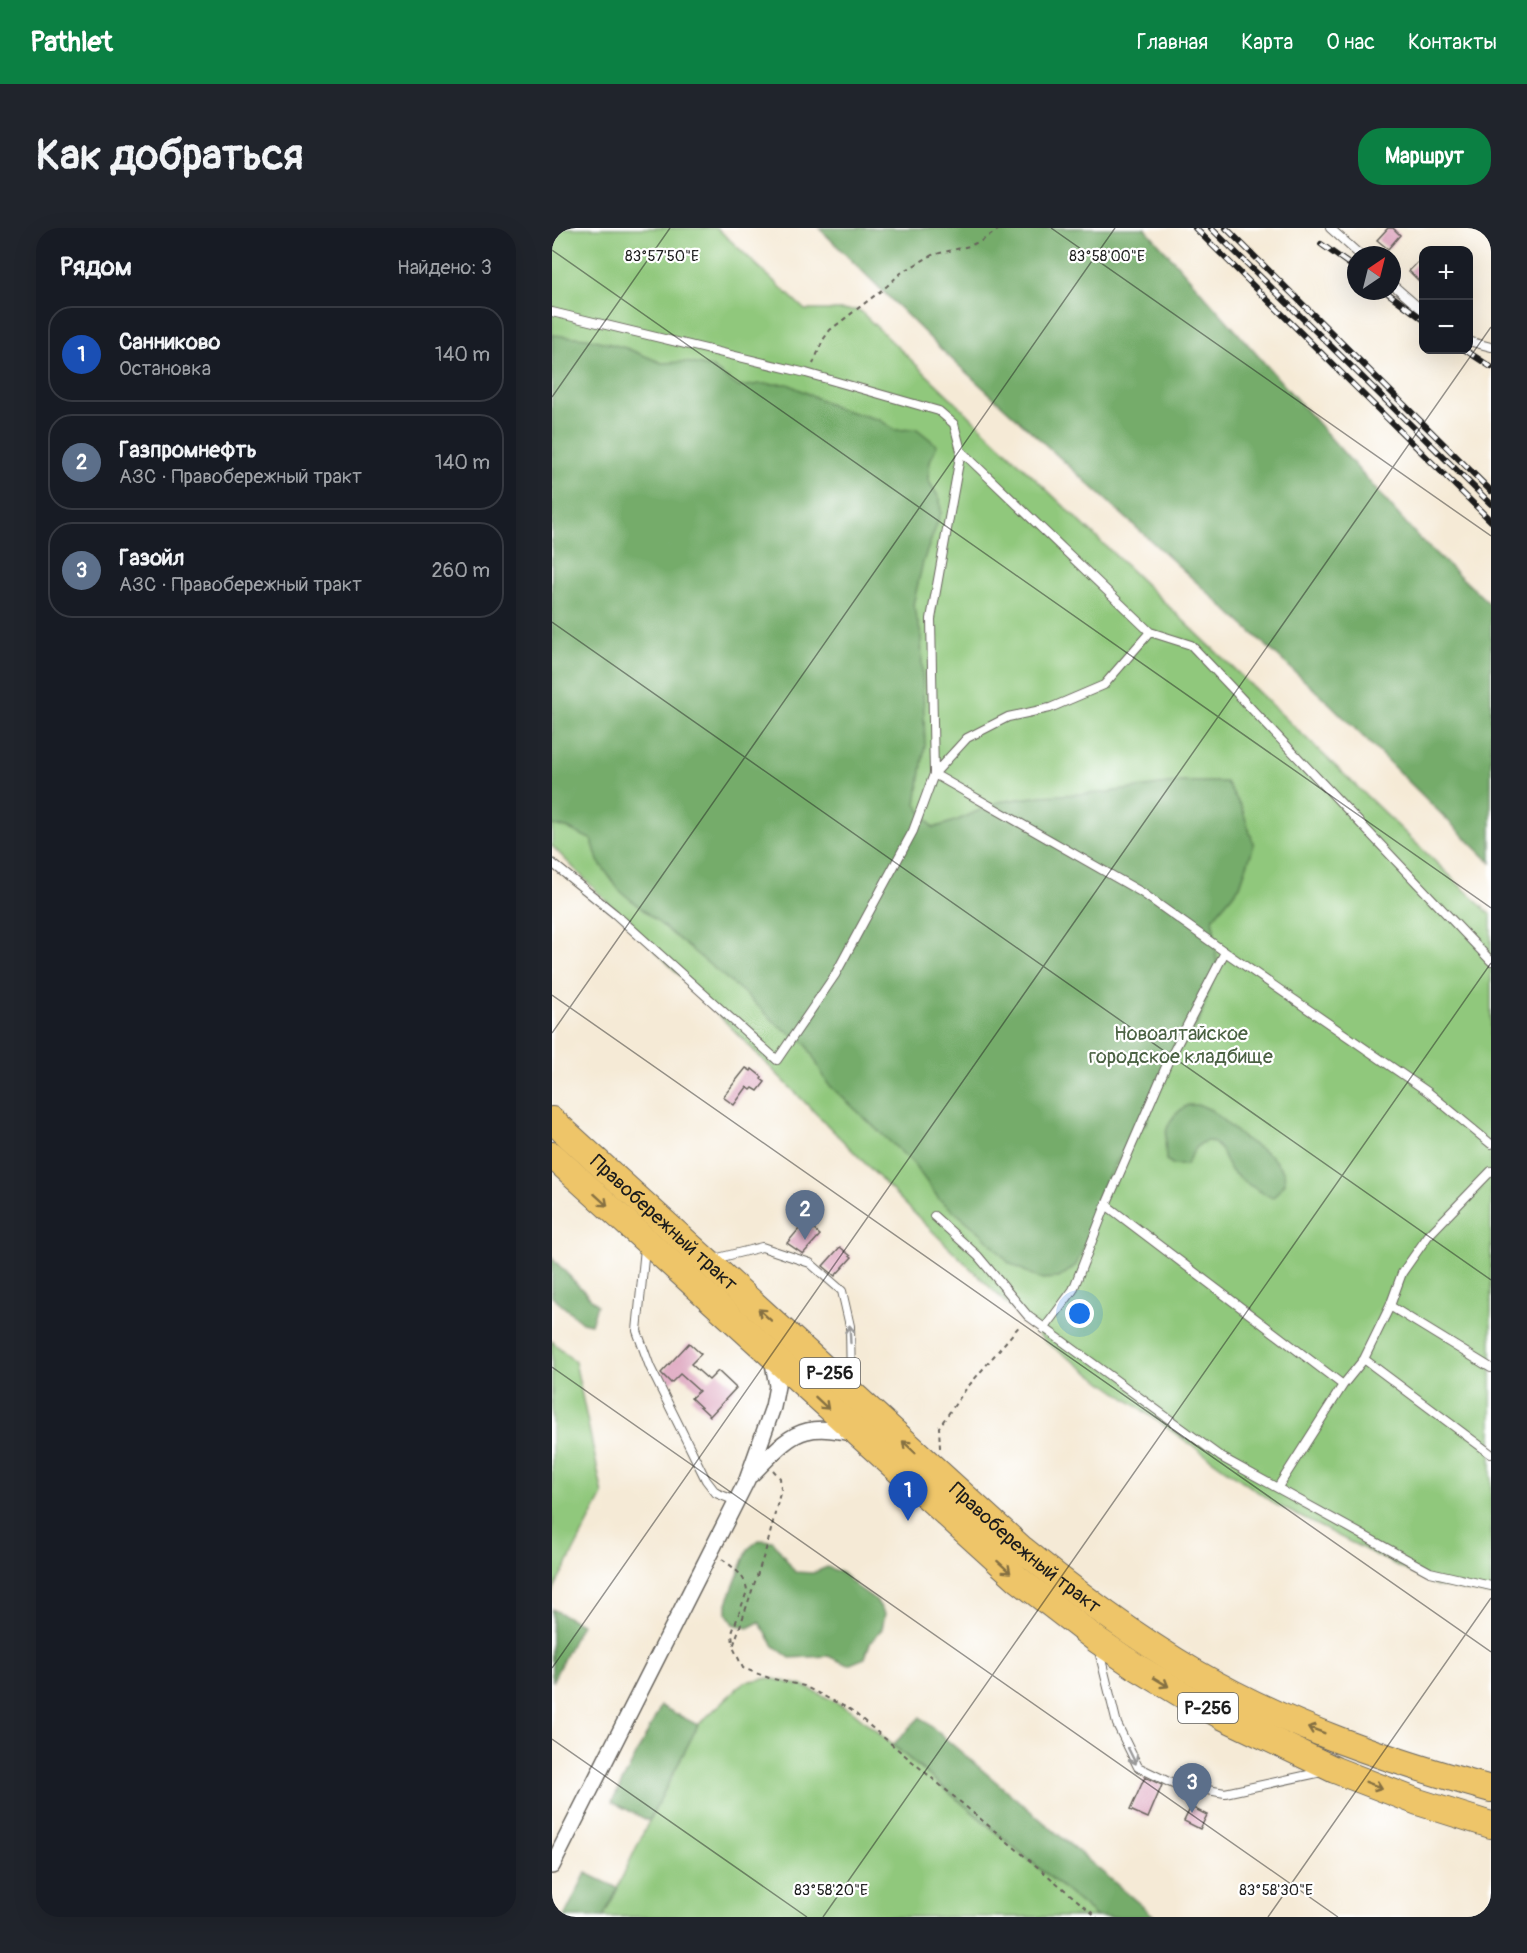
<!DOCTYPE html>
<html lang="ru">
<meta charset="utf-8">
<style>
:root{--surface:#171b24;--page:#20242c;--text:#f1f3f6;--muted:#9ea1a6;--line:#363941;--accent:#0b8043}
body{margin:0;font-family:Pangolin,sans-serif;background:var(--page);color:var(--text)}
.controls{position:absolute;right:18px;top:18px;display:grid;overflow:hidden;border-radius:12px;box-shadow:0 6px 24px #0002}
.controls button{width:54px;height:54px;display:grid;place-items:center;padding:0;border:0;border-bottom:2px solid var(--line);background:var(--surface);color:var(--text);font:30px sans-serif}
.compass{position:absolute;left:795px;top:18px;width:54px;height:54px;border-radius:50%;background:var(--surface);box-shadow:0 6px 24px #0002;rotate:35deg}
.you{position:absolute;left:528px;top:1086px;width:21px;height:21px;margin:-15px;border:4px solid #fff;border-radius:50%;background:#1a73e8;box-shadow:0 0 0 9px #1a73e833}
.badge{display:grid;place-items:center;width:39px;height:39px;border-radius:50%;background:var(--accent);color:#fff;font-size:20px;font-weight:700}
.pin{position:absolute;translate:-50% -50px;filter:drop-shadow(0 2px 3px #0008)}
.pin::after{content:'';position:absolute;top:32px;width:21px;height:18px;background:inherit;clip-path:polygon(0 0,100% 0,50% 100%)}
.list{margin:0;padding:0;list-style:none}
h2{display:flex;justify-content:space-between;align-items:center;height:78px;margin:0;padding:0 24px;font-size:26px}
h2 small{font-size:20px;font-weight:400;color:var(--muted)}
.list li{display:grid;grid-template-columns:39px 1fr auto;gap:18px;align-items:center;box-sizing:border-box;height:96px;margin:0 12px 12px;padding:0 12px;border:2px solid var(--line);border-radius:24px}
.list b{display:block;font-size:22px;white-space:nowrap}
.list p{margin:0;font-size:20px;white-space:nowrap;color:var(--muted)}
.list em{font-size:20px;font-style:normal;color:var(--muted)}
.map{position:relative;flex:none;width:939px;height:1689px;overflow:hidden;border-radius:24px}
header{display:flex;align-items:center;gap:36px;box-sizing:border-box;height:84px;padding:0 30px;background:var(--accent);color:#fff}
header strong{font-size:28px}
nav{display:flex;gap:33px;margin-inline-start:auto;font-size:21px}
.intro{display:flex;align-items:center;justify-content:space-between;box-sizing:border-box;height:144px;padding:0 36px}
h1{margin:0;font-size:42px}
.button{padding:15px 27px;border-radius:24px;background:var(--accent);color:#fff;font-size:21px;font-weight:700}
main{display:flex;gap:36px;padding:0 36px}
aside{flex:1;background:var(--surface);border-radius:24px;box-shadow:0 6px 24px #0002}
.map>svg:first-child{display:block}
.green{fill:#90c87b;stroke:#56724c;stroke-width:1.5}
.forest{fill:#74ac6b;stroke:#486444;stroke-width:1.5}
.building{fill:#dca0bb}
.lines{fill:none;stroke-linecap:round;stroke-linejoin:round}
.service-casing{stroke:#68645d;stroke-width:10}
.minor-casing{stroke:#68645d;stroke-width:18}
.trunk-casing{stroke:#68645d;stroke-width:28}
.path{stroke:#68645d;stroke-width:2;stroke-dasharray:4.5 4.5;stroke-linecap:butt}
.service{stroke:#fff;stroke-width:8}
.minor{stroke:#fff;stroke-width:15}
.trunk{stroke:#eec569;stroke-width:26}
.rail-casing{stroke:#1c1c1c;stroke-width:6}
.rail{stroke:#fff;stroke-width:4;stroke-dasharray:11;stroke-linecap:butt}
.oneway{stroke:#857042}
.oneway2{stroke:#999}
.ticks{fill:none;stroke:#1c1c1c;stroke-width:1.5;stroke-opacity:0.45}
.labels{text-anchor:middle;stroke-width:4.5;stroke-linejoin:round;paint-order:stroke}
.shield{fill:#fff;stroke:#606060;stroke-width:1.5}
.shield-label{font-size:18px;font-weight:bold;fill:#1c1c1c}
.park-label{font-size:20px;fill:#4a6142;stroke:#fff}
.street-label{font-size:20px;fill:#1c1c1c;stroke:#fff}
.ticks-label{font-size:15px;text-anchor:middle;fill:#1c1c1c;stroke:#fff;stroke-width:4.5;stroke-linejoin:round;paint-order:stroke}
</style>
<header>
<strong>Pathlet</strong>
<nav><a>Главная</a><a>Карта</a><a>О нас</a><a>Контакты</a></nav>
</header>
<div class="intro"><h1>Как добраться</h1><a class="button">Маршрут</a></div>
<main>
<aside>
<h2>Рядом<small>Найдено: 3</small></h2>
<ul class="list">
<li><span class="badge" style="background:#1a4fb4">1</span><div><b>Санниково</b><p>Остановка</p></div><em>140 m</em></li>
<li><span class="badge" style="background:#5c6f8a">2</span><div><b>Газпромнефть</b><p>АЗС · Правобережный тракт</p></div><em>140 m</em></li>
<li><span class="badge" style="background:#5c6f8a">3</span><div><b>Газойл</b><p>АЗС · Правобережный тракт</p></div><em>260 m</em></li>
</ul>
</aside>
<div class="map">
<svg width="939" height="1689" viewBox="0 0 939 1689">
<rect width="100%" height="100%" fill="#fff"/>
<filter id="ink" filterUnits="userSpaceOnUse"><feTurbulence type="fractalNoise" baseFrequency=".0167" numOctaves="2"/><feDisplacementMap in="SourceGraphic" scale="12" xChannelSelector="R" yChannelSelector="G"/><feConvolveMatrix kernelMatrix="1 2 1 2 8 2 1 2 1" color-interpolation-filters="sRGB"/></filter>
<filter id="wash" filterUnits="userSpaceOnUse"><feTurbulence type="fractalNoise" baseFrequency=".008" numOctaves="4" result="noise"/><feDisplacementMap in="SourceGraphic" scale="24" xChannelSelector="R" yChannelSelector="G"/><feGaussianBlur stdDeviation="1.35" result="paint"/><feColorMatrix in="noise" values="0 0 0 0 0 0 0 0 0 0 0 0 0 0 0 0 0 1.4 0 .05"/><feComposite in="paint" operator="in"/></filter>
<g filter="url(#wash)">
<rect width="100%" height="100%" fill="#f5ead6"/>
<path class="green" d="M 0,0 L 165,0 L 253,82 L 307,82 L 939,687 L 939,1367 L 885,1358 L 723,1276 L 494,1114 L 370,993 L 0,618 Z
M 0,1113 L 23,1134 L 51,1267 L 0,1365 Z
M 217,1450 L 252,1458 L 299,1482 L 545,1689 L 51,1689 L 97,1593 L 146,1497 L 192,1454 Z"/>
<path class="forest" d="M 267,0 L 593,0 L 867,310 L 939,377 L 939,635 L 776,474 L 394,126 Z
M 0,107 L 35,110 L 74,120 L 110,135 L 133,134 L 159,139 L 187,159 L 207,156 L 236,156 L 285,180 L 328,192 L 343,202 L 365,201 L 385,217 L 378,233 L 376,252 L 388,271 L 389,285 L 371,334 L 361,377 L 369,406 L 373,517 L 364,576 L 381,600 L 406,592 L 446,574 L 489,568 L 549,565 L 630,554 L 674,554 L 690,580 L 702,617 L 688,658 L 661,690 L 665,736 L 647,794 L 613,842 L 602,868 L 595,895 L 581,905 L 549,962 L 540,1001 L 524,1037 L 507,1050 L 488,1051 L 457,1035 L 430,1006 L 387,971 L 361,935 L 276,856 L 254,816 L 226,797 L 192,765 L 67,662 L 46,633 L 40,612 L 15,600 L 0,597 Z
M 636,877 L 648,877 L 659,882 L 690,909 L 719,928 L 732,944 L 733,955 L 721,970 C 710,965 685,951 678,941 C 673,935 672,926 667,920 C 652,901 640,925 634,937 L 622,937 L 614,932 C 612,906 612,891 636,877 Z
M 0,1030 L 45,1077 L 39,1096 L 30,1094 L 0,1069 Z
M 207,1312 L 221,1313 L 243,1344 L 261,1345 L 275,1339 L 290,1345 L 304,1358 L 324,1372 L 333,1386 L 330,1401 L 318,1415 L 313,1430 L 296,1437 L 276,1428 L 238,1430 L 222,1418 L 207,1394 L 196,1400 L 182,1396 L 175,1386 L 175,1375 L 196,1321 Z
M 0,1381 L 29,1396 L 0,1454 Z
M 109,1478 L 146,1497 L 97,1593 L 60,1574 Z
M 368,1489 L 603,1689 L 545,1689 L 341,1517 Z
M 34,1645 L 66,1660 L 51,1689 L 12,1689 Z"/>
<g id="blocks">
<path class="building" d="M 836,0 L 841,0 L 848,7 L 836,21 L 825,12 Z
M 872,28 L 872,58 L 857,43 Z
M 194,840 L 199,843 L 200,841 L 210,849 L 209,851 L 213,854 L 206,863 L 201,860 L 199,862 L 195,859 L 182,877 L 171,869 Z
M 253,994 L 268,1007 L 251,1026 L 235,1015 Z
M 288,1019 L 300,1029 L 283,1048 L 271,1038 Z
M 137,1115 L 149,1126 L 139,1136 L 157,1152 L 166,1143 L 184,1160 L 158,1188 L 139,1170 L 147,1163 L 128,1146 L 119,1155 L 109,1145 Z
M 593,1549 L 610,1557 L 596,1590 L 578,1582 Z
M 639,1579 L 655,1587 L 648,1601 L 632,1593 Z"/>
</g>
</g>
<g filter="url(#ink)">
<use href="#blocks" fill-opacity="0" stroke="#68645d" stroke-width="1.5"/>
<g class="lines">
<defs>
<path id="service" d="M 778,0 L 808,27
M 840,56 L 872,84
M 0,84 L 254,145 L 387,183 L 402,196 L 409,223 L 379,391 L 382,546 L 361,603 L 283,747 L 225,832 L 63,686 L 0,635
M 916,113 L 939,119
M 409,223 L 598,404
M 939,733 L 639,417 L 598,404 L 552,457 L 498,480 L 456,489 L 415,510 L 382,546 L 589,664 L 673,724 L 876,864 L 939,916
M 554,977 L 791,1157
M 382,988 L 426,1028 L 476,1088 L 669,1229 L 878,1344 L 939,1358
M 93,1020 L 85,1103 L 98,1139 L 154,1252 L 164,1265 L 184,1273
M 162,1031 L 210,1019 L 258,1035 L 290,1063 L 298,1098 L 299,1156
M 838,1078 L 939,1140
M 492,1101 L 521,1062 L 554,977 L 615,836 L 673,724
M 812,1131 L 939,1226
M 726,1259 L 791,1157 L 812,1131 L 838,1078 L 850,1045 L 876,1008 L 939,943
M 547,1423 L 565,1496 L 586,1539 L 621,1556 L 673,1565 L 770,1544"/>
<path id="minor" d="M 199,1247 C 215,1232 233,1208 255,1203 C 270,1199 287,1203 302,1205
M 0,1638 L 195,1252 L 221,1179 L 225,1158 L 220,1129"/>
<g id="trunk">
<path id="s1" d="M 0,892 L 470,1321 C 526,1366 582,1409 644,1445 C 735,1498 838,1533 939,1561"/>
<path d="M 0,927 L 466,1351 L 545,1412 L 583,1438 L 631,1467 L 670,1488 L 783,1542 L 866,1574 L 939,1597"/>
</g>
</defs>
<use href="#service" class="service-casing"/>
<use href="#minor" class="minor-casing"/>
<use href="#trunk" class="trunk-casing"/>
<path class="path" d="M 261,136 L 271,112 L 278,102 L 335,58 L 349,45 L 380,27 L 417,18 L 431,12 L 449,0
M 388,1220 L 387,1199 L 414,1161 L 469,1096
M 221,1242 L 228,1250 L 229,1261 L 215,1318 L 181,1419 L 191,1440 L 217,1450 L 252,1458 L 299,1482 L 545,1689
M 344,1269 L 356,1293
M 170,1331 C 181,1339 194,1348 195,1363 L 180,1405 L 181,1417"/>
<use href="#service" class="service"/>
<use href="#minor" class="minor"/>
<use href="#trunk" class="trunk"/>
<defs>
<path id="rail" d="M 643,0 L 939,293
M 659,0 L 939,276
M 674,0 L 939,263
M 769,16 L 804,41
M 833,63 L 872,92
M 913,122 L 939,139"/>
</defs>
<use href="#rail" class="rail-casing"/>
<use href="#rail" class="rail"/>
</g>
<defs><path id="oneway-shaft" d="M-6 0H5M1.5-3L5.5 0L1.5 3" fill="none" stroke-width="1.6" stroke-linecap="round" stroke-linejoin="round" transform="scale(1.5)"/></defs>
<g class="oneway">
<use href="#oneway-shaft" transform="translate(49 972) rotate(42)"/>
<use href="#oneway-shaft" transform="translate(213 1087) rotate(-138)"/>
<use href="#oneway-shaft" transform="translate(270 1175) rotate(43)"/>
<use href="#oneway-shaft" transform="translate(357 1219) rotate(-137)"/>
<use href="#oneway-shaft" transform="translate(452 1339) rotate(42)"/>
<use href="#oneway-shaft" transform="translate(609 1454) rotate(31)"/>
<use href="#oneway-shaft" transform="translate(764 1502) rotate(-159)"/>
<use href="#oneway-shaft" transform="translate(822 1557) rotate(21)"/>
</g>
<g class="oneway2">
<use href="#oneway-shaft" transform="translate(298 1106) rotate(-93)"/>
<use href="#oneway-shaft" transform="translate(580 1528) rotate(64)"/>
</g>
</g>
<path class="ticks" d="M 499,0 L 939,308M 0,22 L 939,680M 0,169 L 118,0M 0,394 L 939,1052M 0,767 L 939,1424M 0,805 L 563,0M 0,1139 L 786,1689M 0,1440 L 939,99M 0,1511 L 255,1689M 271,1689 L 939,735M 716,1689 L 939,1370"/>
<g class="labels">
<g class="shield">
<rect x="248" y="1130" width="60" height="30" rx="4.5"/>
<rect x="626" y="1465" width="60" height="30" rx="4.5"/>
</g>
<g class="shield-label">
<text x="278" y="1151">Р-256</text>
<text x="656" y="1486">Р-256</text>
</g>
<g class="park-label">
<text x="629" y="812">Новоалтайское<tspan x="629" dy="23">городское кладбище</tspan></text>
</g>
<g class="street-label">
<text dy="7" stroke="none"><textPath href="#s1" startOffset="152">Правобережный тракт</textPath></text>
<text dy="7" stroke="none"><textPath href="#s1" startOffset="638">Правобережный тракт</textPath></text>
</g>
</g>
<g class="ticks-label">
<text x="110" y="33">83°57'50"E</text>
<text x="555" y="33">83°58'00"E</text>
<text x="279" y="1667">83°58'20"E</text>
<text x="724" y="1667">83°58'30"E</text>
</g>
</svg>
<div class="controls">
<button>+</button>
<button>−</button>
</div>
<svg class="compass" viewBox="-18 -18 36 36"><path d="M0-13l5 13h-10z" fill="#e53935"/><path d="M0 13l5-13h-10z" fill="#9ea1a6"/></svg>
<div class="you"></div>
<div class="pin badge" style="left:356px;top:1293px;background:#1a4fb4">1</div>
<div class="pin badge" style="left:253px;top:1012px;background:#5c6f8a">2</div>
<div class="pin badge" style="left:640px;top:1585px;background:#5c6f8a">3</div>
</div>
</main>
